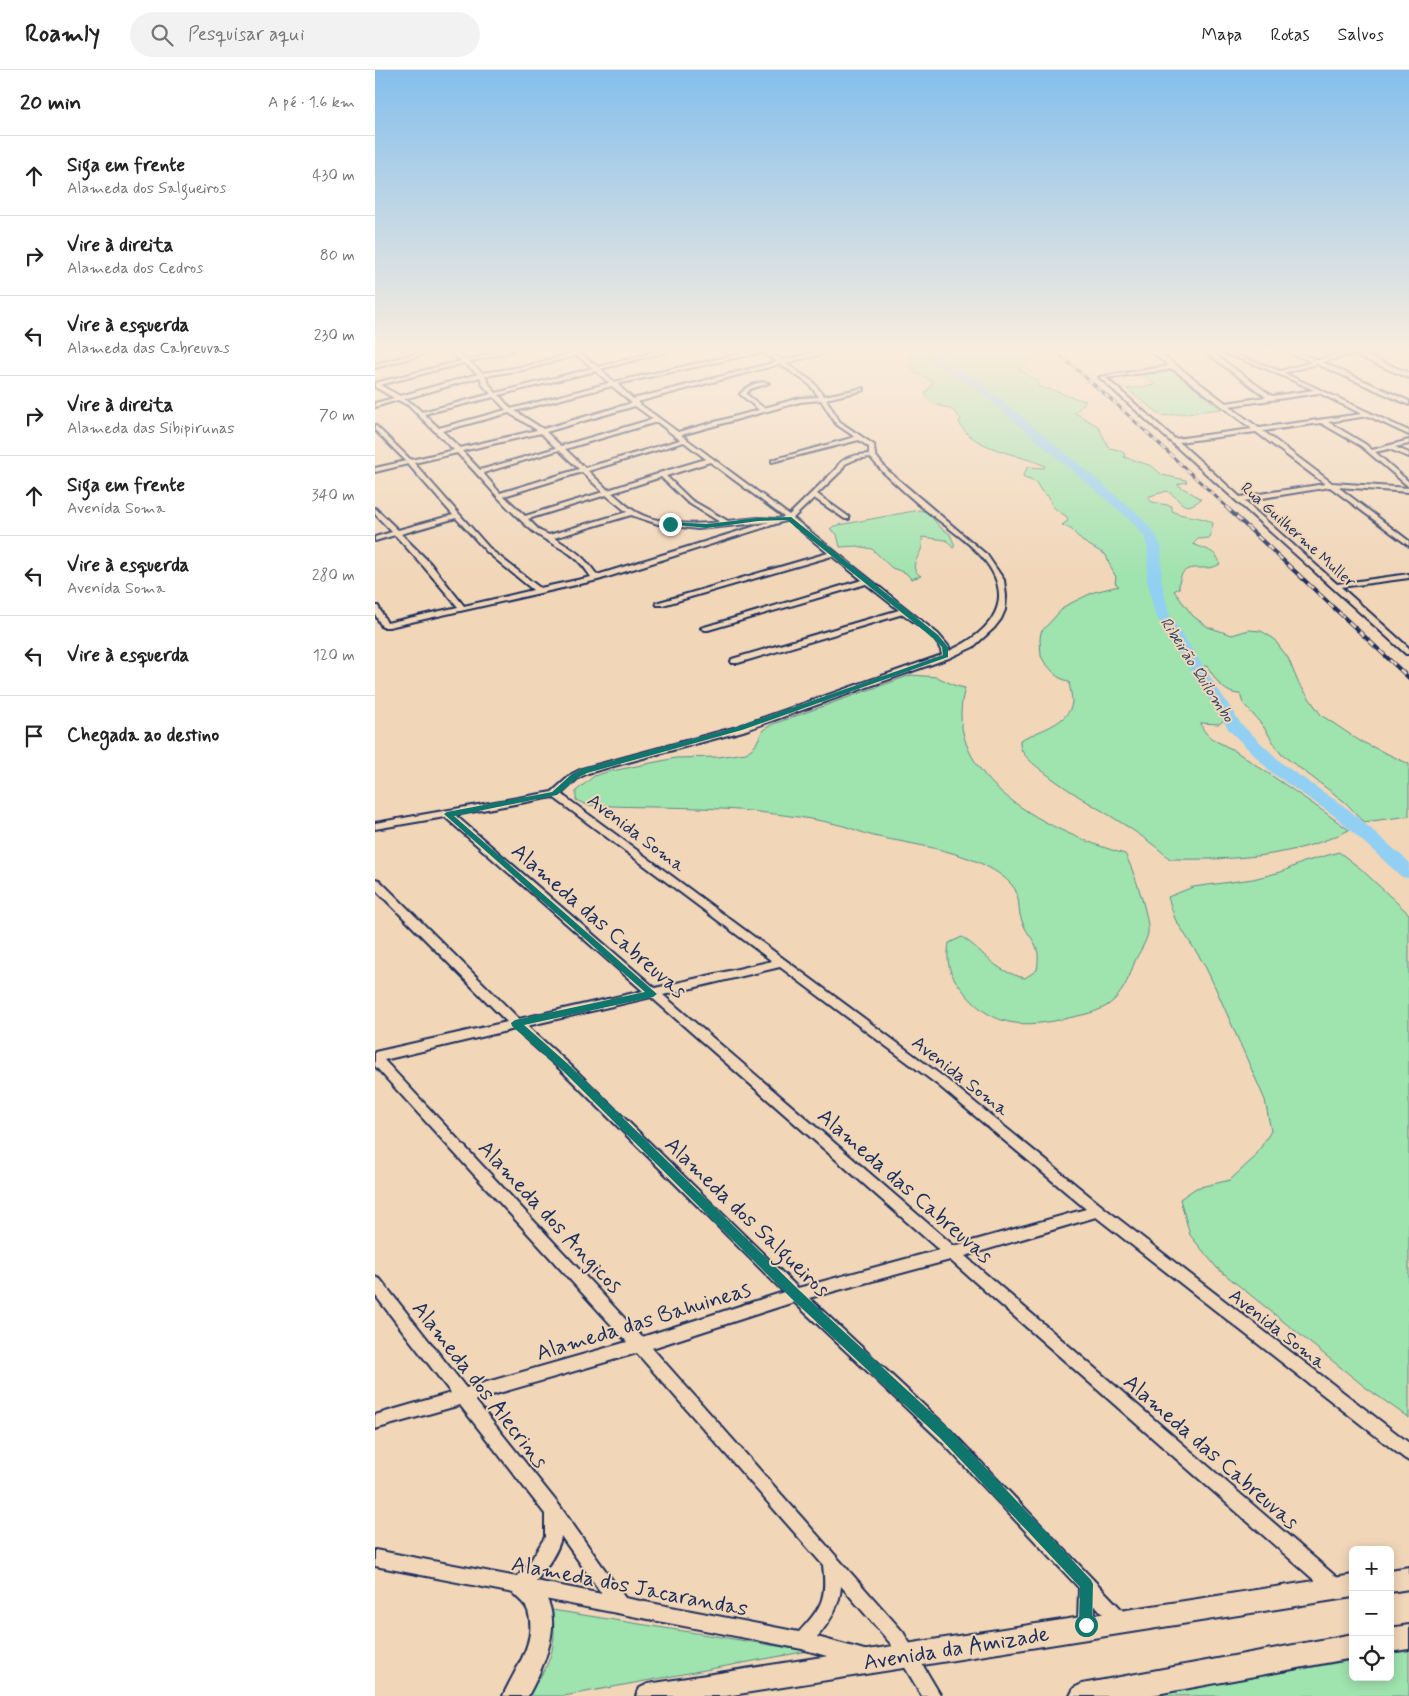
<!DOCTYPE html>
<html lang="pt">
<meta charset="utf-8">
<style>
:root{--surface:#fff;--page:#f2f2f2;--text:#222;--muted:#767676;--line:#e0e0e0}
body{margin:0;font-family:Mynerve,sans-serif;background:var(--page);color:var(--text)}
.controls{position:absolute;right:15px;bottom:15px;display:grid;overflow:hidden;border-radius:8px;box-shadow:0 2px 12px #0003}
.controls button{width:45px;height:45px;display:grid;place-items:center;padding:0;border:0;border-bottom:1px solid var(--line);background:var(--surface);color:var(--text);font:25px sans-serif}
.stop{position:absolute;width:15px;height:15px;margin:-11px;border:4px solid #0f766e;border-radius:50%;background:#fff}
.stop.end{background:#0f766e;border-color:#fff;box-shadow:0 1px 5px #0008}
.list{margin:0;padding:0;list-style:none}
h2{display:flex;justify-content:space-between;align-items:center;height:65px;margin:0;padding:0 20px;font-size:21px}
h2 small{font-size:16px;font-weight:400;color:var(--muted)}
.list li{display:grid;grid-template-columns:32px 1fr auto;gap:15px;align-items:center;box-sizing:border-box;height:80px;padding:0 20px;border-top:1px solid var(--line)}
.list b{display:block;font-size:19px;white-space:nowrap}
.list p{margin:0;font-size:16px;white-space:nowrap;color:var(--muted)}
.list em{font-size:16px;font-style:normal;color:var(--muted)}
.icon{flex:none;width:28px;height:28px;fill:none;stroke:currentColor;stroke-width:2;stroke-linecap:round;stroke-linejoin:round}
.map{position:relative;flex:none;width:1034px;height:1626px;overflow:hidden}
header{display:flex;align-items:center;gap:30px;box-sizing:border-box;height:70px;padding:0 25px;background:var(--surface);border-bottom:1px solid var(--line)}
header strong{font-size:24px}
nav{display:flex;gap:28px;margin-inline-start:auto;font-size:18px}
.search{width:350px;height:45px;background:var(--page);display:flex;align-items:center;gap:12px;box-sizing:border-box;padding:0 18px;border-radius:28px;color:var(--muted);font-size:19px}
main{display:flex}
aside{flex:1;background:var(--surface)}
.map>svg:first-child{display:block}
.green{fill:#9fe3ae;stroke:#5d8986}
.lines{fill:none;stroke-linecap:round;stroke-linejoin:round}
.river{fill:#91d0f2;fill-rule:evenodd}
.minor-casing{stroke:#1b2f5e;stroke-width:4}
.major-casing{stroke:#1b2f5e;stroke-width:4}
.minor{fill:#f1d6b8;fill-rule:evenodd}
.major{fill:#f1d6b8;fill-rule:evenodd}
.rail-far1-casing{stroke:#1b2f5e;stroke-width:3}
.rail-casing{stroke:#1b2f5e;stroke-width:4}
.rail-far1{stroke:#f1d6b8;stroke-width:2;stroke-dasharray:5.5;stroke-linecap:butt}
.rail{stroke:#f1d6b8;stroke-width:2.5;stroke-dasharray:7;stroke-linecap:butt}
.route{fill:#0f766e}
.labels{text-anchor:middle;stroke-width:4;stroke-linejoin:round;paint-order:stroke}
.far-street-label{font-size:16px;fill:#1b2f5e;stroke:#f1d6b8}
.far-water-label{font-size:16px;font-style:italic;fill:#2d4774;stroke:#f1d6b8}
.street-label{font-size:19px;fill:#1b2f5e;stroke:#f1d6b8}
.near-street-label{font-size:22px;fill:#1b2f5e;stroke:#f1d6b8}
</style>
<header>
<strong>Roamly</strong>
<div class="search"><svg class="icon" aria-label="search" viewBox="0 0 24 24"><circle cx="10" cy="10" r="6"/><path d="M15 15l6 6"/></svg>Pesquisar aqui</div>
<nav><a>Mapa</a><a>Rotas</a><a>Salvos</a></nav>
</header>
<main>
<aside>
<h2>20 min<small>A pé · 1.6 km</small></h2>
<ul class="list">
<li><svg class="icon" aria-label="ahead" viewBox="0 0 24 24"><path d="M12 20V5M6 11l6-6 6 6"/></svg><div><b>Siga em frente</b><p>Alameda dos Salgueiros</p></div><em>430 m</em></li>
<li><svg class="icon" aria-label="right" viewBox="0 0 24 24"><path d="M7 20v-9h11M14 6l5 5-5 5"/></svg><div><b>Vire à direita</b><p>Alameda dos Cedros</p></div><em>80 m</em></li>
<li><svg class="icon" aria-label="left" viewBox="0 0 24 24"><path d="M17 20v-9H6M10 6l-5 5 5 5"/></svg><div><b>Vire à esquerda</b><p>Alameda das Cabreuvas</p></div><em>230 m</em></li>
<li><svg class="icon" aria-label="right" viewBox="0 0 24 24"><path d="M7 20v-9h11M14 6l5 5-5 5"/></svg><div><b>Vire à direita</b><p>Alameda das Sibipirunas</p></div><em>70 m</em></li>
<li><svg class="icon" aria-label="ahead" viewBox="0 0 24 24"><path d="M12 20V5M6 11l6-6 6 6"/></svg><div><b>Siga em frente</b><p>Avenida Soma</p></div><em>340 m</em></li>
<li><svg class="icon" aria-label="left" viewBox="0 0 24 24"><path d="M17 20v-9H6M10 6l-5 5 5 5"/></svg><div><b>Vire à esquerda</b><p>Avenida Soma</p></div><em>280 m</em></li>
<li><svg class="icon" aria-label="left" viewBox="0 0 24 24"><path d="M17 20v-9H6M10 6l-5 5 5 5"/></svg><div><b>Vire à esquerda</b></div><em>120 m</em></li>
<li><svg class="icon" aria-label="arrive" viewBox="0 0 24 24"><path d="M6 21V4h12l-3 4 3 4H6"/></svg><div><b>Chegada ao destino</b></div></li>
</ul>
</aside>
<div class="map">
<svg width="1034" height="1626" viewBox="0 0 1034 1626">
<rect width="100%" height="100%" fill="#f1d6b8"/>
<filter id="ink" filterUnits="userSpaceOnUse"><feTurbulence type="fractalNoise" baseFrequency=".02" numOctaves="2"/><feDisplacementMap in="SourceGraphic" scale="10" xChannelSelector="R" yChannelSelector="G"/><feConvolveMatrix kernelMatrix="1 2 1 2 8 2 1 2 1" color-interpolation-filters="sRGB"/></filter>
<g filter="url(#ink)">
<path class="green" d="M 532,281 L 666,282 L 645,298 L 646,301 L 662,310 L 664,317 L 685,322 L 690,325 L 711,331 L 700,343 L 723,356 L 734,378 L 744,380 L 750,384 L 749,387 L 777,396 L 787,405 L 811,410 L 812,412 L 803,414 L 803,415 L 826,429 C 807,445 807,429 792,421 L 772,427 L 777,432 L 797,436 L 797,441 C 810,448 825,445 838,453 L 835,468 L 823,469 L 818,474 C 829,479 842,480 845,494 C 829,505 804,486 804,518 L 799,521 L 818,546 L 833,557 L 857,565 L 874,560 L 886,561 L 898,568 L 913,588 L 923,612 L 946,645 L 985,671 L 1034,694 L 1034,746 L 989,752 L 970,732 L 906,684 L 888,656 L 868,633 L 865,624 C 848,624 840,608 832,596 L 818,598 L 820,606 L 854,646 L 844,654 L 826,653 C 827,659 831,664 836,668 C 845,674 855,677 863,683 C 900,708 938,733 974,760 C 918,788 857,790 795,789 C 761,757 716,737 678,709 C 667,700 655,693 647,681 C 645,678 645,674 645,670 C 660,662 695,654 697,632 C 697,626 695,619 694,612 L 683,607 L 670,593 L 666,586 L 665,569 L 666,562 L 690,536 L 719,522 L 744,516 L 740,513 L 741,507 L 736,498 L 731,485 L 707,471 L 696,459 L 687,455 L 693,451 L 692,447 C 683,440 676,439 674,427 L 666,421 L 661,412 L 649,408 L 648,405 L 653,397 L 669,398 L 670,396 C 646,384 595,379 584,352 L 586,349 C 583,346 581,342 577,340 C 566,334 555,337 550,324 L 558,313 C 543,298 535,312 536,284 Z
M 798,301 L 846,339 L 787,346 L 752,319 L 780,315 L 768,305 Z
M 544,440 L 552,442 L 565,457 L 575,464 L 580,476 L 578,478 L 571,470 L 547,467 C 547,470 548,473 547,476 C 546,486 531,497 546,506 L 536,509 L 531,503 L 517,498 L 497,479 L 482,476 L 465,477 L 462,464 L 455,459 L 459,456 Z
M 536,605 L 562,607 L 581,616 L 590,618 C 563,710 680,764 750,784 C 758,798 775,848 773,863 C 771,873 764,882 760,891 C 755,905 750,919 739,930 C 728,941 712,944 698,947 C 651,958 617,960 586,918 C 574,903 571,893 574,873 L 587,867 C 613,884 616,900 650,908 L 662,900 C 667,872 655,872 647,851 C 642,840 646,825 637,815 C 609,784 548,776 508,768 C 495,766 484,761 472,757 C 441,748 407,745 375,741 C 321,736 266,738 212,735 L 201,730 L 201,721 L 219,706 L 232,702 L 301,688 L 343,687 L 371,683 L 380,676 L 388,660 L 398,654 Z
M 964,782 L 986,799 L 1034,844 L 1034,1348 L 990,1317 L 842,1198 L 815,1165 L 805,1129 L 821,1118 L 855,1110 L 879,1088 L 896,1061 L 890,1030 L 841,919 L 829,894 L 800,849 L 793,827 L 818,817 L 878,809 L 906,802 L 929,792 Z
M 177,1540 L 433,1581 L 189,1626 L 151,1626 C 175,1597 183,1579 177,1540 Z
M 1034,1580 L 1034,1626 L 773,1626 L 978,1590 L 978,1607 L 1015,1607 L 1015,1583 Z"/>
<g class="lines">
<path class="river" d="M 536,281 L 555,283 L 603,310 L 763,444 L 781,465 L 787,479 L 786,509 L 794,544 L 866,654 L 909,695 L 973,739 L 1034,792 L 1034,808 L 1027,807 L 961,747 L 897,703 L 854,660 L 780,544 L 772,509 L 773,479 L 769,466 L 755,450 L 595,314 Z"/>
<defs>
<path id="minor" d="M 52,281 L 61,281 L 0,298 L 0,294 Z
M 75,281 L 81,281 L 91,290 L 128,281 L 138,281 L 94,292 L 108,303 L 152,296 L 198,283 L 197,281 L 212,281 L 206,284 L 223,297 L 285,281 L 294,281 L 226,299 L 239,312 L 379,281 L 394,281 L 407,290 L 448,281 L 459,281 L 410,293 L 438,312 L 449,326 L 489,318 L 489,320 L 451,329 L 465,352 L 499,375 L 500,385 L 512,400 L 612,485 L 629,510 L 631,526 L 630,540 L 626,549 L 619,558 L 598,577 L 574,588 L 368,661 L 213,703 L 203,708 L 186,724 L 571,1009 L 728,1137 L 1034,1373 L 1034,1391 L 1029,1388 L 721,1147 L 590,1186 L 966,1511 L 968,1517 L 966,1523 L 960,1525 L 954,1523 L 575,1190 L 434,1228 L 574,1359 L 751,1544 L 753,1550 L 751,1556 L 745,1558 L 739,1556 L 720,1535 L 719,1555 L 717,1561 L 711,1563 L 705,1561 L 703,1555 L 704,1518 L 564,1369 L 419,1232 L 277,1278 L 528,1562 L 566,1626 L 547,1626 L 516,1574 L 466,1516 C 465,1536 455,1552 442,1567 L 493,1581 L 496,1587 L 493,1593 L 487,1596 L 427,1579 L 0,1496 L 0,1480 L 142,1507 L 155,1492 L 170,1467 L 170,1444 L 85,1335 L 0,1359 L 0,1345 L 76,1323 L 0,1225 L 0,1207 L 5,1209 L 91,1318 L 252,1272 L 0,996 L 0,982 L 132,952 L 0,819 L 0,809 L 4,810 L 144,949 L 268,921 L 70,747 L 0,759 L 0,753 L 177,722 L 197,704 L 207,699 L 362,657 L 567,585 C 565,567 541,554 528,544 L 363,593 L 357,593 L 356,591 L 357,589 L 524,540 L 491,514 L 333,560 L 330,560 L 326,558 L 487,510 L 457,486 L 288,535 L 282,535 L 281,533 L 453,483 L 413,450 L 223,510 L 14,557 L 7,557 L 0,544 L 0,536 L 3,536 L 12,553 L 83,537 L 49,497 L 20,465 L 0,471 L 0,467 L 17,462 L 0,444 L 0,438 L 23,460 L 78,445 L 33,394 L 0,402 L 0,398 L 31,391 L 0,360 L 0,355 L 36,390 L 79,380 L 34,336 L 23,330 L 0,337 L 0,333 L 19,328 L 0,317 L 0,313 L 86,291 ZM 388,282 L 402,292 L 258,329 L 242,314 ZM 201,285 L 218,298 L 121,323 L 114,314 L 110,306 L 153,299 ZM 89,293 L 103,304 L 25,326 L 5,315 ZM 405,294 L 434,314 L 444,327 L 425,328 L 389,338 L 371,324 L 375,319 L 394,313 C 384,310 372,316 365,324 L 384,340 L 303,362 L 262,332 ZM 221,301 L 234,313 L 136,339 L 124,325 ZM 105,307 L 108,315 L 116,324 L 47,342 L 38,334 L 29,329 ZM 237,316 L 257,333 L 168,359 L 140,341 ZM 119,327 L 131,340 L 64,358 L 49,344 ZM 446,330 L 461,354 L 480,367 L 397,390 L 397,392 L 484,370 L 494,377 L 494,384 C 481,385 467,386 461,399 L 414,445 L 306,365 L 425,332 ZM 260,336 L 278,349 L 186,376 L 171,362 ZM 134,343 L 162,360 L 85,378 L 67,361 ZM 282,352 L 305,370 L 210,398 L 190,379 ZM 166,363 L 181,378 L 105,400 L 87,381 ZM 309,372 L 331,389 L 284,403 L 283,404 L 233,420 L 213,401 ZM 184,380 L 204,399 L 125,423 L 108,403 ZM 82,383 C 108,409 131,439 159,462 C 170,471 184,476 195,484 C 204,490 210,498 216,507 L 165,518 L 116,480 L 39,393 ZM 495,387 L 508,402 C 524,417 540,432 557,445 C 573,458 593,471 607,487 C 643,529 617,562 574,581 L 574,577 L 563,564 L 418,448 L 439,428 L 470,449 L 474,449 L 474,447 L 442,424 L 466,401 L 470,394 L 481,389 ZM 335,392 L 409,447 L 403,449 L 383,448 L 353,451 L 316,430 L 291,406 ZM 207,402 L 228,422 L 150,446 L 129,426 ZM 286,407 L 312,432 L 345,452 C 321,455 283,455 261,442 C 252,437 245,429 237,423 ZM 231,425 L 252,442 L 174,465 L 165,461 L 153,449 ZM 256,445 L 283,454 L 323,459 L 394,452 L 222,505 C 208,485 199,480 179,468 ZM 81,448 L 112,482 L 158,520 L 89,536 L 55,493 L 26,464 ZM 178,727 L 397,891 L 280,918 L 80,745 ZM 405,897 L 563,1015 L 711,1139 L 579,1176 L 288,925 ZM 276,927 L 564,1180 L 423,1218 L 194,994 L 152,956 ZM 140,959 L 186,1000 L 409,1222 L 267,1267 L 9,990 ZM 262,1283 L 448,1495 C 452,1529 447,1537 424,1562 L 250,1528 L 184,1435 L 100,1330 ZM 186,1466 L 227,1524 L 161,1511 C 169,1501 185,1479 186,1466 Z
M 776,281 L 782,281 L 851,333 L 891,327 L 829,281 L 835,281 L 897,326 L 939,320 L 892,299 L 843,281 L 851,281 L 905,301 L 937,292 L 910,281 L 918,281 L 943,290 L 976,281 L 978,282 L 978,284 L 947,292 L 1034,331 L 1034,335 L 1032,334 L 942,294 L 909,303 L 1034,361 L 1034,365 L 993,346 L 953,352 L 990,374 L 997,380 L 1034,370 L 1034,374 L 1020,377 L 1034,383 L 1034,387 L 1014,379 L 1000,382 L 1034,412 L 1034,417 L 986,376 L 946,353 L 888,361 L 957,413 L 1034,418 L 1034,422 L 963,417 L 1034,471 L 1034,476 L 955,417 L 869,431 L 962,514 L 1034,504 L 1034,508 L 966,517 L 1034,578 L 1034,584 L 1031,584 L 724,307 L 794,296 ZM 798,299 L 877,359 L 800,369 L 731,308 ZM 944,323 L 987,344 L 884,358 L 854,336 ZM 881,362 L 950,414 L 865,427 L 804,372 Z"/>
<path id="major" d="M 970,281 L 980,281 L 1034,303 L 1034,308 Z
M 1034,1497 L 1034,1519 L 1015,1522 L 1015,1500 Z
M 978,1505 L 978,1527 L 351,1626 L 261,1626 L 265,1618 L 273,1614 Z
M 145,1506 C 199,1528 173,1589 153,1626 L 128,1626 C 139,1600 163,1572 153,1541 C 150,1531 138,1527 134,1517 L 137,1509 Z
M 1034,1555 L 1034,1579 L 1015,1582 L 1015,1558 Z
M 978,1564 L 978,1588 L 771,1626 L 695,1626 L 699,1618 L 707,1614 Z"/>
</defs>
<use href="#minor" class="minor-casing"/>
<use href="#major" class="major-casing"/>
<use href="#minor" class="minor"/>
<use href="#major" class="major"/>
<defs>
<path id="rail-far1" d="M 680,281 L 739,332 L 853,438"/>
<path id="rail" d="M 851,437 L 1034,608"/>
</defs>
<use href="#rail-far1" class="rail-far1-casing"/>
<use href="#rail" class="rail-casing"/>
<use href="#rail-far1" class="rail-far1"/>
<use href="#rail" class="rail"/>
</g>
</g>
<linearGradient id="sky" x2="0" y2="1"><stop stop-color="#85bfec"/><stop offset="0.55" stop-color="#f9eddf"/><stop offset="1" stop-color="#f9eddf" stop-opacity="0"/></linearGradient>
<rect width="1034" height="509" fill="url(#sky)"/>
<path class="route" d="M 416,447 L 563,565 L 573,577 L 573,587 L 367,660 L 212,703 L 202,708 L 182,725 L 79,746 L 282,924 L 278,927 L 149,955 L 193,994 L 425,1221 L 574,1359 L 716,1510 L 718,1514 L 717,1555 L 715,1560 L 711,1562 L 706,1560 L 704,1555 L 705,1517 L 565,1368 L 417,1229 L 187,1000 L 137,956 L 136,953 L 140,950 L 270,922 L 69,744 L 72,742 L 177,722 L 197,704 L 207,699 L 362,657 L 568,585 L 567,577 L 558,568 L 412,450 L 383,451 L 332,458 L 292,454 L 295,452 L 332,454 L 383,448 Z"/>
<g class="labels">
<g class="far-street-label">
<text transform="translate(924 464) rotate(42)" y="6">Rua Guilherme Muller</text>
</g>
<g class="far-water-label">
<text transform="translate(823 599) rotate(57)" y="6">Ribeirão Quilombo</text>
</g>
<g class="street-label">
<text transform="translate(262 762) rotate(37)" y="7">Avenida Soma</text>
<text transform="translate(586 1005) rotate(38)" y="7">Avenida Soma</text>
<text transform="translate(903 1258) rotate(38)" y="7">Avenida Soma</text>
</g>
<g class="near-street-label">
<text transform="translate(225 850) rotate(41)" y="8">Alameda das Cabreuvas</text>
<text transform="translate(531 1115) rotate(41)" y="8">Alameda das Cabreuvas</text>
<text transform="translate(176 1146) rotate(47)" y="8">Alameda dos Angicos</text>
<text transform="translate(373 1146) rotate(44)" y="8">Alameda dos Salgueiros</text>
<text transform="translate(268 1250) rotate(-17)" y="8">Alameda das Bahuineas</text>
<text transform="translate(106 1314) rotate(52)" y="8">Alameda dos Alecrins</text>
<text transform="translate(837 1381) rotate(41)" y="8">Alameda das Cabreuvas</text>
<text transform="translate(255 1515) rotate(11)" y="8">Alameda dos Jacarandas</text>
<text transform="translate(581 1577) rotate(-9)" y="8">Avenida da Amizade</text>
</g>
</g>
</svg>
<div class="controls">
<button>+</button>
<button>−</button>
<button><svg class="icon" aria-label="locate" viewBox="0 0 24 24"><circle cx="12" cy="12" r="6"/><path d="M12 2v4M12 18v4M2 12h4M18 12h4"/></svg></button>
</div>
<div class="stop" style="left:711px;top:1555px"></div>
<div class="stop end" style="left:295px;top:454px"></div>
</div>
</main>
